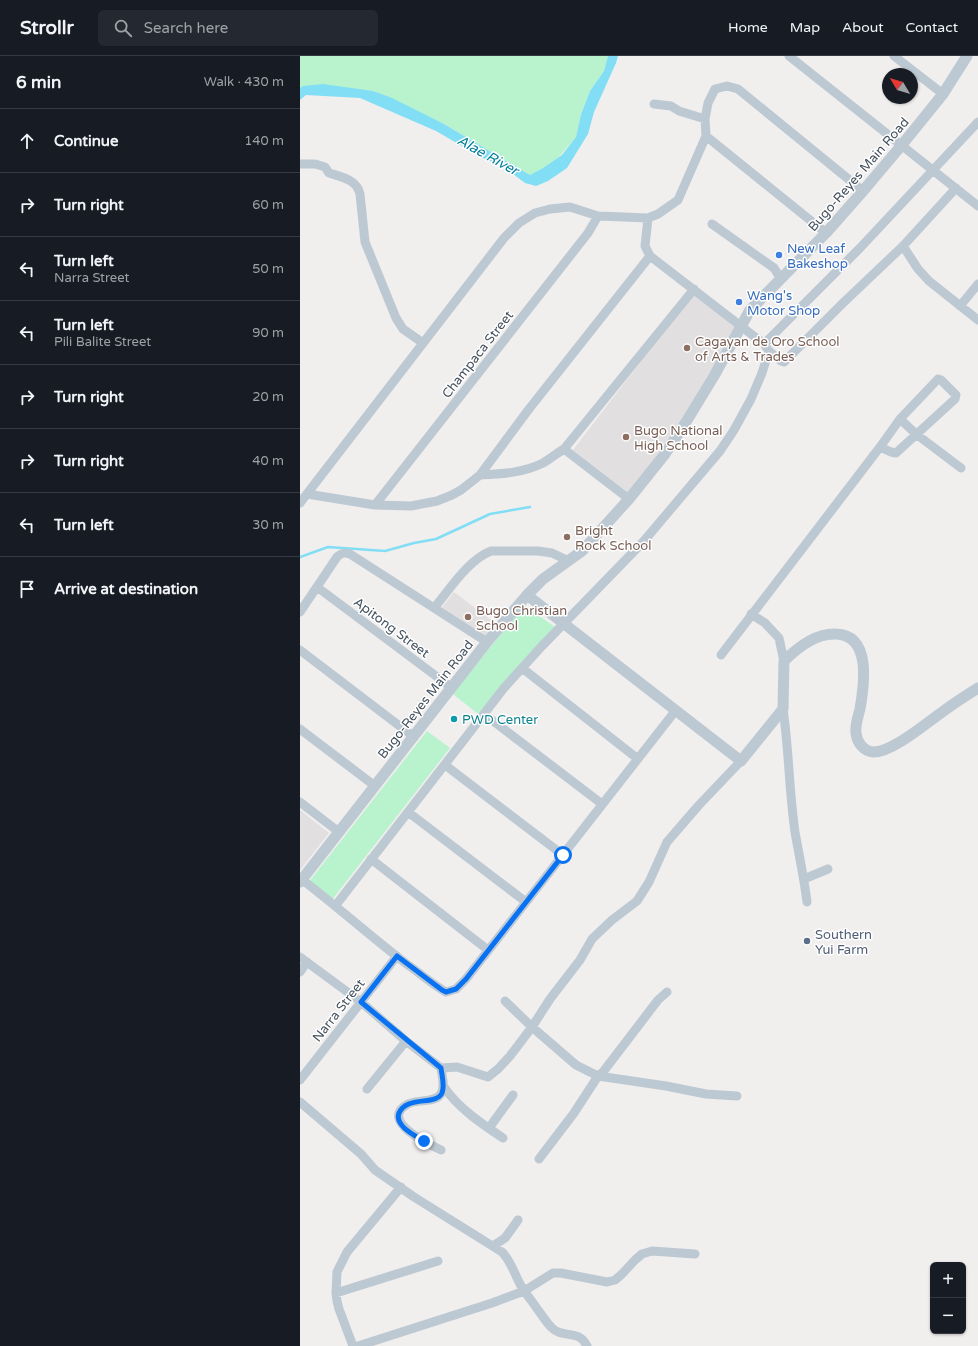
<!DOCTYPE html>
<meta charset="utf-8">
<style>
:root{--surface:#171b24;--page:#242831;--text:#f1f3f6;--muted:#9ea1a6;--line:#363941}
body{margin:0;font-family:"Varela Round",sans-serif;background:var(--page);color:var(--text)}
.controls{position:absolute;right:12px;bottom:12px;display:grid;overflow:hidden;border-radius:6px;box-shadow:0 1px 3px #0004}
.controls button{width:36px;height:36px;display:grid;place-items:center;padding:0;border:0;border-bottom:1px solid var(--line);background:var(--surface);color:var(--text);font:20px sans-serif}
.compass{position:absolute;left:582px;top:12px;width:36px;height:36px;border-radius:50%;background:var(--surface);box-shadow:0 1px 3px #0004;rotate:308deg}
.stop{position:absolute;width:12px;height:12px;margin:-9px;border:3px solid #0872f2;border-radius:50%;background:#fff}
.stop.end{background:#0872f2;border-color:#fff;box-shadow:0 1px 4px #0008}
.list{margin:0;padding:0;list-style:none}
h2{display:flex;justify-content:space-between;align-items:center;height:52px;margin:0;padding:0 16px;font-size:17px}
h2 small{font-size:13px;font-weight:400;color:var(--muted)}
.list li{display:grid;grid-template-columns:26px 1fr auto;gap:12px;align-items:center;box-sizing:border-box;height:64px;padding:0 16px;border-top:1px solid var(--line)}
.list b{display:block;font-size:15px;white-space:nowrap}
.list p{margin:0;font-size:13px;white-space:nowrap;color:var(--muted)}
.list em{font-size:13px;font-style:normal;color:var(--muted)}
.icon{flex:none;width:22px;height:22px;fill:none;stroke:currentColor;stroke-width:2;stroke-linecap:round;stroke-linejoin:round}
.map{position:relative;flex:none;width:678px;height:1290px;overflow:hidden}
header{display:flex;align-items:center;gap:24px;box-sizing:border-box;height:56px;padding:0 20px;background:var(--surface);border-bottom:1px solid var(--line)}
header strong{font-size:19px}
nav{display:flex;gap:22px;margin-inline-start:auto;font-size:14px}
.search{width:280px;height:36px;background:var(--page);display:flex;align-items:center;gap:10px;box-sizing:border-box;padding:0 14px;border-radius:6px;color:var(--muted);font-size:15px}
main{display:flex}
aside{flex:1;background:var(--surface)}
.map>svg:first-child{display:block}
.education{fill:#e2dfe0}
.green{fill:#b8f3ce}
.water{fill:#81def4}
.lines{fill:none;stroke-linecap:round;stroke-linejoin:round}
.stream{stroke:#81def4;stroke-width:2.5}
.minor{stroke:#bdc9d2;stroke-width:9}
.tertiary{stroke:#bdc9d2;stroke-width:11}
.route{stroke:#0872f2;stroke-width:5}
.shop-dot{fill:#3f7fe0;stroke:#fff;stroke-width:1.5}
.education-dot{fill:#8d6e63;stroke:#fff;stroke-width:1.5}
.culture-dot{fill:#0f9aa8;stroke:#fff;stroke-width:1.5}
.service-dot{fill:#5c6f8a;stroke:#fff;stroke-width:1.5}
.labels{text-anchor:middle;stroke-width:3;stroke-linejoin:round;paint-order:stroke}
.street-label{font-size:13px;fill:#45525e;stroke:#fff}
.shop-label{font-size:13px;fill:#366cbe;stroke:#fff;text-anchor:start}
.education-label{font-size:13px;fill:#785e54;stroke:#fff;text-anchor:start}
.culture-label{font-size:13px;fill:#0d838f;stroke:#fff;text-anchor:start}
.service-label{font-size:13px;fill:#4e5e75;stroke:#fff;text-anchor:start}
.water-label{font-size:14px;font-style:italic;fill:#037f9c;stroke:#fff}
</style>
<header>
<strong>Strollr</strong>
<div class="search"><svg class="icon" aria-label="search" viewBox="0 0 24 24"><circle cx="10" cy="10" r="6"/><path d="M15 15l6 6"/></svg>Search here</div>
<nav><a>Home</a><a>Map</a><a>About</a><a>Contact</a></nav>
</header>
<main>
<aside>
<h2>6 min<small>Walk · 430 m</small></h2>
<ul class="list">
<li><svg class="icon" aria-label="ahead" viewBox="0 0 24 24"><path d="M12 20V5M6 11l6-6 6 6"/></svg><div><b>Continue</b></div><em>140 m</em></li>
<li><svg class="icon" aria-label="right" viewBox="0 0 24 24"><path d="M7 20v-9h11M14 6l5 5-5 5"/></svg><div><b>Turn right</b></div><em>60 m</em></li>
<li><svg class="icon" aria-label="left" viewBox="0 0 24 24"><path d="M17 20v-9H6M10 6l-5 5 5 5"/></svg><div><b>Turn left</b><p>Narra Street</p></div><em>50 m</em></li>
<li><svg class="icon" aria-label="left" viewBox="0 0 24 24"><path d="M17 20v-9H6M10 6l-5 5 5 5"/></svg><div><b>Turn left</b><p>Pili Balite Street</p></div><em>90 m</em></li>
<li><svg class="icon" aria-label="right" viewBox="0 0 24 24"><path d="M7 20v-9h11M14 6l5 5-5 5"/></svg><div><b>Turn right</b></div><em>20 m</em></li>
<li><svg class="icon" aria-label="right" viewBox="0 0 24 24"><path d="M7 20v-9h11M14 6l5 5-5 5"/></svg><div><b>Turn right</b></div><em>40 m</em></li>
<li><svg class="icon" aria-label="left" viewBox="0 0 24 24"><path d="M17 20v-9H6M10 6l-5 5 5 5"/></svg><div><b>Turn left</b></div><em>30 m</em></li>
<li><svg class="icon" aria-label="arrive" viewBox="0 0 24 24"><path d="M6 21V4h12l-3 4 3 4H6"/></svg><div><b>Arrive at destination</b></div></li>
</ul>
</aside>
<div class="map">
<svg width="678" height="1290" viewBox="0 0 678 1290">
<rect width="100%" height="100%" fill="#f1eeee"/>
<path class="education" d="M 394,236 L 436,271 L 382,363 L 330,438 L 273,394 Z
M 154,536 L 195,567 L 183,583 L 140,554 Z
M 0,754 L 29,777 L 0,814 Z"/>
<path class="green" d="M 0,0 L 308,0 L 304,15 L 290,35 L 281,57 L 276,81 L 258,102 L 243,112 L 230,119 L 144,68 L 73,35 L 0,32 Z
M 224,549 L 255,571 L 178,658 L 153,638 Z
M 127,675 L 150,692 L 31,845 L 8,827 Z"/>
<path class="water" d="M 308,0 L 318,0 L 316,7 L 294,56 L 288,78 L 275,99 L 267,112 L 248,125 L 236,130 L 225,127 L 205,112 L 181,101 L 136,75 L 60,42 L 6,39 L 0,44 L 0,32 L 3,30 L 23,28 L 73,35 L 92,42 L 144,68 L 230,119 L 243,112 L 262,99 L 276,81 L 281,58 L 290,35 L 304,15 Z"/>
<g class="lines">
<path class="stream" d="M 0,501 L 28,491 L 85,495 L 114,487 L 136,483 L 190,458 L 230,451"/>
<path class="minor" d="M 489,0 L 678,150
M 594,0 L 643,38
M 354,48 L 371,50 L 379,55 L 405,63
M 406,80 L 526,177
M 0,108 L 15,108 L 25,111 L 29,117 C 42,121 57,124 60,138 L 65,186 L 96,262 L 103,273 L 123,287
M 412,168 L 474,212 L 481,223
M 603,190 L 618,213 L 629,225 L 678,264
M 660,250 L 678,228
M 464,288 L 560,192 L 678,66
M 469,295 L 481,305 L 484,306 L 543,247 L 603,190 L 656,132
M 600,363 L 616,378 L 661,412
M 264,393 L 329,443
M 180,419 C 201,418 223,417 243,407 C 250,403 257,397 264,393 L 394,233
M 7,438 L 75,449 L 111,450 L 137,445 L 152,439 L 161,434 L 180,419 L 229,353 L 350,200 L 345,190 L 348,162
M 0,447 L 204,182 L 219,167 L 235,157 L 250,153 L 270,151 L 298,160 L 348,162 L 358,158 L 378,144 L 406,80 L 405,63 L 408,47 L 415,33 L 427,30 L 438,33 L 563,135
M 75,449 L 288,177 L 298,160
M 17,531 L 152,632
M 134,552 C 150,533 168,504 191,495 L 238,495 L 252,497 L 269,505
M 0,556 L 37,501 C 41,497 44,496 50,498 L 187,586
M 451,558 L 465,567 L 479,582 L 484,605
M 0,594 L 114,681
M 421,599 L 580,391 L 600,363 L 638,323 L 641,324 L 656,339 L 655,343 L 596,397 L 591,396 L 580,391
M 222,612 L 338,703
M 483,653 C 489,694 489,735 495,776 C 499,799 504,822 507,846
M 184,658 L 302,748
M 0,673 L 75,730
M 145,709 L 263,799
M 0,746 L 39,776
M 108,756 L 226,846
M 71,803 L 188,894
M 0,822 C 37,850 71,881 108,909 C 121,918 133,929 146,936 L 156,933 L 166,923 L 376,654
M 504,823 L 528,813
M 36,849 L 204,632 L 242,590 L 343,486 L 420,395 L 434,374 L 451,343 L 462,317 L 469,295 L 464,288 L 350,200
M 0,901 L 61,946 L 106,985 L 141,1012
M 0,916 L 7,906
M 205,945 L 232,971 L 276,1009 L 298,1020 L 366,1030 L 406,1038 L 437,1040
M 141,1012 L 157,1011 L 188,1021 L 198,1013 L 210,1000 L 232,971 L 250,943 L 280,904 L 292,883 L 312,864 L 337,845 L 349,826 L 367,786 L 399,749 L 441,705
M 0,1024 L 97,900
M 144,1031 C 158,1052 182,1068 203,1082
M 67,1033 L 106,985
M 0,1046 L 61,1098 L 75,1114 L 114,1141 L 202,1196 C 211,1205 214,1217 220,1228 C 225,1237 232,1245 238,1254 C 242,1259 246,1266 251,1271 C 263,1284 278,1272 287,1290
M 189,1072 L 213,1039
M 141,1094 C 128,1088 78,1064 108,1048 C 117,1043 134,1047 140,1039 C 146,1032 142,1020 141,1012
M 239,1103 L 274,1057 L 298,1020 L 303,1016 L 358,944 L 367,936
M 193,1190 L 205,1182 L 218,1164
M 36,1237 L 138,1205
M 53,1290 L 39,1253 L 37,1245 L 36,1237 L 37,1216 L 47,1196 L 101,1131
M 58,1290 L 192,1247 L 224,1235 L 253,1217 L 261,1217 L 307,1226 L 315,1224 L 321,1219 L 335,1204 L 342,1198 L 352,1195 L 395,1198"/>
<path class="tertiary" d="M 227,539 L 441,705 L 483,653 L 484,605 C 497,592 516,577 536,578 C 572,579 564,630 560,653 C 558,661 555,669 556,677 C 557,686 563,695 573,696 C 592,697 629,665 645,654 C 656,646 667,639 678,632
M 0,826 L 187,586 L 227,539 L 243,523 L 282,495 L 329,443 L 365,398 L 386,366 L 414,320 L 450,254 L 526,177 L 563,135 L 601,90 L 643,38 L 667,0"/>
</g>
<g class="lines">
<path class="route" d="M 124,1085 C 116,1080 94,1070 99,1057 C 107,1039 136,1050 142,1037 C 145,1030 142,1020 141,1012 L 61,946 L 97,900 L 142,934 L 146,936 L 156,933 L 166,923 L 263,799"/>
</g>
<g class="shop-dot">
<circle cx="479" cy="199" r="4"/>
<circle cx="439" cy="246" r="4"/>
</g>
<g class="education-dot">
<circle cx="387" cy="292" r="4"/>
<circle cx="326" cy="381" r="4"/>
<circle cx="267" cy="481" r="4"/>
<circle cx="168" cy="561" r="4"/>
</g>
<circle class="culture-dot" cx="154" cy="663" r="4"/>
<circle class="service-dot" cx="507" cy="885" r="4"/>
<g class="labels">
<g class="street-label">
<text transform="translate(558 118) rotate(-49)" y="5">Bugo-Reyes Main Road</text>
<text transform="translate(177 298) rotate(-52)" y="5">Champaca Street</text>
<text transform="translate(92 571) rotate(37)" y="5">Apitong Street</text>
<text transform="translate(125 643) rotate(-52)" y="5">Bugo-Reyes Main Road</text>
<text transform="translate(38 954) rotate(-52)" y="5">Narra Street</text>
</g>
<g class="shop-label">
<text x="487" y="197">New Leaf<tspan x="487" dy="15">Bakeshop</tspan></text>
<text x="447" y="244">Wang's<tspan x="447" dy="15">Motor Shop</tspan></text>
</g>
<g class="education-label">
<text x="395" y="290">Cagayan de Oro School<tspan x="395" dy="15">of Arts &amp; Trades</tspan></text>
<text x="334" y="379">Bugo National<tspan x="334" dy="15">High School</tspan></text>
<text x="275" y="479">Bright<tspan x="275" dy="15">Rock School</tspan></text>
<text x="176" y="559">Bugo Christian<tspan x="176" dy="15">School</tspan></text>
</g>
<g class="culture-label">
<text x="162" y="668">PWD Center</text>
</g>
<g class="service-label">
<text x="515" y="883">Southern<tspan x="515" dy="15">Yui Farm</tspan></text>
</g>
<g class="water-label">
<text transform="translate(188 99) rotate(29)" y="5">Alae River</text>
</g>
</g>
</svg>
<div class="controls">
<button>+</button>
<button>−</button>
</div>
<svg class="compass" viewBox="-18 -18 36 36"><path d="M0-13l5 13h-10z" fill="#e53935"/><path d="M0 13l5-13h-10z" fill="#9ea1a6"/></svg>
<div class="stop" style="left:263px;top:799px"></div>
<div class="stop end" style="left:124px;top:1085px"></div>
</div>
</main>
